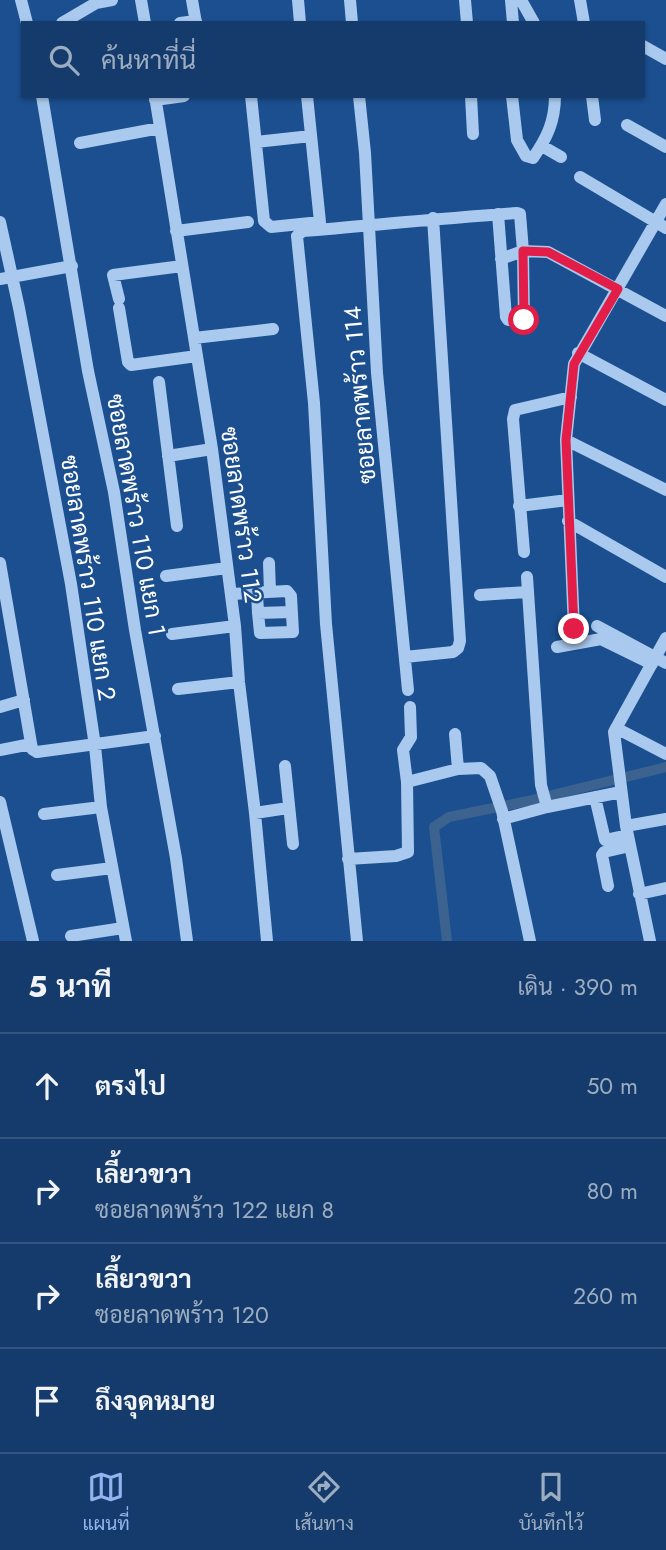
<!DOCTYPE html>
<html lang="th">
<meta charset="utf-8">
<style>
:root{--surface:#143b6b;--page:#1d4271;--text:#f1f3f6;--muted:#9dadc1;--line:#33557e;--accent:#95b2f1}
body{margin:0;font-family:Jost,Sarabun,sans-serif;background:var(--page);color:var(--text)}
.stop{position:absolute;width:21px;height:21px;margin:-16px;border:5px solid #e11d48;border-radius:50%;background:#fff}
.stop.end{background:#e11d48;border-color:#fff;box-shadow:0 2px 7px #0008}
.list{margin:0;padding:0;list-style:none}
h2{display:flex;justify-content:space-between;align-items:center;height:91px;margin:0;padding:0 28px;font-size:30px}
h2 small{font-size:23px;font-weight:400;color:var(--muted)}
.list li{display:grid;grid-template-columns:46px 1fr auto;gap:21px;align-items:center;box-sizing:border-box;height:105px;padding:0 28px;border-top:2px solid var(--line)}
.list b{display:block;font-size:26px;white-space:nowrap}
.list p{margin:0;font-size:23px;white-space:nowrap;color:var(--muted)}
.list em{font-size:23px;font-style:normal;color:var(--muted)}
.icon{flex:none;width:38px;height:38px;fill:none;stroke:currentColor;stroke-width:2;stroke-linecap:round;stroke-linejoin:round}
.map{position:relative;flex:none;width:666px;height:941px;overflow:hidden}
.search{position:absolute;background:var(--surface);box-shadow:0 2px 5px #0004;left:21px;right:21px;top:21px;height:77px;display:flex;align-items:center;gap:18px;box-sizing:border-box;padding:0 24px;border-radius:0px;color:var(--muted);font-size:26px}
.sheet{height:511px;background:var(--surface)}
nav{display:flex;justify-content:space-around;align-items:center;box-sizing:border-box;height:98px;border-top:2px solid var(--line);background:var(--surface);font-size:19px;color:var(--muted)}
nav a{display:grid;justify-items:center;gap:4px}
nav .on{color:var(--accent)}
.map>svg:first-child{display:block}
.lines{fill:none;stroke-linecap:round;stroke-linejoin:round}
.canal{stroke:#3c6290;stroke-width:10}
.minor{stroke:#a9c9ee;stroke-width:12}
.route{stroke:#e11d48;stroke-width:9}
.labels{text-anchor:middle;stroke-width:5;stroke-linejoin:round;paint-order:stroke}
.street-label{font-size:24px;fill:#fff;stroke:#1b4f8f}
</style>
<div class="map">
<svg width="666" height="941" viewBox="0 0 666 941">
<rect width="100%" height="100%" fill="#1b4f8f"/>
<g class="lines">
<path class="canal" d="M 447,941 L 434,827 L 449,817 L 528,801 L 666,767"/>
<path class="minor" d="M 21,0 L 27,23
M 141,0 L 145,23
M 192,0 L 196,23
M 298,0 L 300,23
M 350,0 L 352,23
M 465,0 L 467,23
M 511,0 L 513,23
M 521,0 L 534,23
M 580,0 L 584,23
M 62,23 L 96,3 L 112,0
M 180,23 L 196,21
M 643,46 L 666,59
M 42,96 L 88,371 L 114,492 L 135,630 L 176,858 L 187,941
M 155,96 L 212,449 L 235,626 L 239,682 L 255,813 L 267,941
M 251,96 L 264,221 L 271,227 L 320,222 L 307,96
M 359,96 L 365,153 L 377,373 L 408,690
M 471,96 L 473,134
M 512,96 L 517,140 L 526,156 L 533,158 C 547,138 555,121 555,96
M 592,96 L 595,120
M 155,100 L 184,96
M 627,125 L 666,147
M 256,142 L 311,136
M 80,143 L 160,128
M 542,146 L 561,157
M 580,177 L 666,228
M 0,222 L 19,308 L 71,584 L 95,746 L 101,807 L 126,941
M 176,231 L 248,222
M 501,259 L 523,251 L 548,252 L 666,316
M 0,279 L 72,266
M 119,299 L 113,275 L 182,266
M 119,308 L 128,362 L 131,365 L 197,356
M 194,338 L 273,329
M 578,353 L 666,400
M 159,382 L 177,526
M 566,440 L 666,490
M 168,456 L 212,449
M 519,506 L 568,500
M 568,521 L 666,577
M 524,552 L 513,419 L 515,410 L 571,397
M 0,563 L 32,749 L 37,752 L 155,736
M 269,563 L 270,592
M 166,576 L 227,568
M 527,577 L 541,785 L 547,807
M 257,593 L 258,613 L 292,612
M 231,594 L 287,591 L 291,596 L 293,632 L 260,633 L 258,613
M 480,595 L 527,592
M 597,626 L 666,663
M 574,629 L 566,440 L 574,364 L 666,204
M 172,634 L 235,626
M 557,647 L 601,639 L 652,664
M 405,657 L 453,652 L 458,648 L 460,641 L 433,218
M 178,689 L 239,682
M 0,707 L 24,700
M 616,728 L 666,754
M 455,734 L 458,769
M 0,750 L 31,744
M 285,766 L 293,844
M 407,782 L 403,750 L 411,737 L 410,707
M 595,797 L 605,840 L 628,835
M 0,802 L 33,941
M 255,813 L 288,808
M 44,814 L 101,807
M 503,819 L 547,807 L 621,792
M 626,826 L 666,819
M 348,859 L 396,856 L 408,852 L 407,782 L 458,769 L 481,768 L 490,776 L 502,811 L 530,941
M 57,875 L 112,868
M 608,886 L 602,855 L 604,852 L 630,846
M 639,894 L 666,888
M 71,936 L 123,928
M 357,941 L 326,624 L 314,403 L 297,236 L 303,231 C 375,225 446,218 517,213 L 520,214 L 523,251 L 524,320 L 508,320 L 506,317 L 498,214
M 650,941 L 626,826 L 614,732 L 666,638"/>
</g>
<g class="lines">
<path class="route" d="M 524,320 L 523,251 L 548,252 L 618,289 L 574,364 L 566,440 L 574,629"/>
</g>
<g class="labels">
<g class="street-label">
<text transform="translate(360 395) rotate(-95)" y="8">ซอยลาดพร้าว 114</text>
<text transform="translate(136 515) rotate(80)" y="8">ซอยลาดพร้าว 110 แยก 1</text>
<text transform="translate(241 515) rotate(82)" y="8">ซอยลาดพร้าว 112</text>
<text transform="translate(88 578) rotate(81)" y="8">ซอยลาดพร้าว 110 แยก 2</text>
</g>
</g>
</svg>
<div class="stop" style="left:524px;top:320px"></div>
<div class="stop end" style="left:574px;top:629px"></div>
<div class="search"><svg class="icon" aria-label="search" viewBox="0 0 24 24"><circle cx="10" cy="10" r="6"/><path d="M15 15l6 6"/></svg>ค้นหาที่นี่</div>
</div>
<section class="sheet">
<h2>5 นาที<small>เดิน · 390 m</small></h2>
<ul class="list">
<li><svg class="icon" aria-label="ahead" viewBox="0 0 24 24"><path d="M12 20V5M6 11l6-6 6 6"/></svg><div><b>ตรงไป</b></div><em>50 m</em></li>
<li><svg class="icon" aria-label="right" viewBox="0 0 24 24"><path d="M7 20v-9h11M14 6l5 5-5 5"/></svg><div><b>เลี้ยวขวา</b><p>ซอยลาดพร้าว 122 แยก 8</p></div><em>80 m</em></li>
<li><svg class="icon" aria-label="right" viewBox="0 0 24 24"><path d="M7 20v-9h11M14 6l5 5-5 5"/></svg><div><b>เลี้ยวขวา</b><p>ซอยลาดพร้าว 120</p></div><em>260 m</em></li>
<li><svg class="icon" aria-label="arrive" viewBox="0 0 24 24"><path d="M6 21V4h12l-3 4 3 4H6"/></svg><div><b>ถึงจุดหมาย</b></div></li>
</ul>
</section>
<nav>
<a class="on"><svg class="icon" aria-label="map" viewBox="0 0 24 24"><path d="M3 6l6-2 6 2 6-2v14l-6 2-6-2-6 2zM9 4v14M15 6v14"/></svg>แผนที่</a>
<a><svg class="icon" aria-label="directions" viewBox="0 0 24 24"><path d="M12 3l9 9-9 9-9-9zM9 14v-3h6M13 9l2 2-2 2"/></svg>เส้นทาง</a>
<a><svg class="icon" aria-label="saved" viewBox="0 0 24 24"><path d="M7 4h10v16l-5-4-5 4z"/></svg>บันทึกไว้</a>
</nav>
